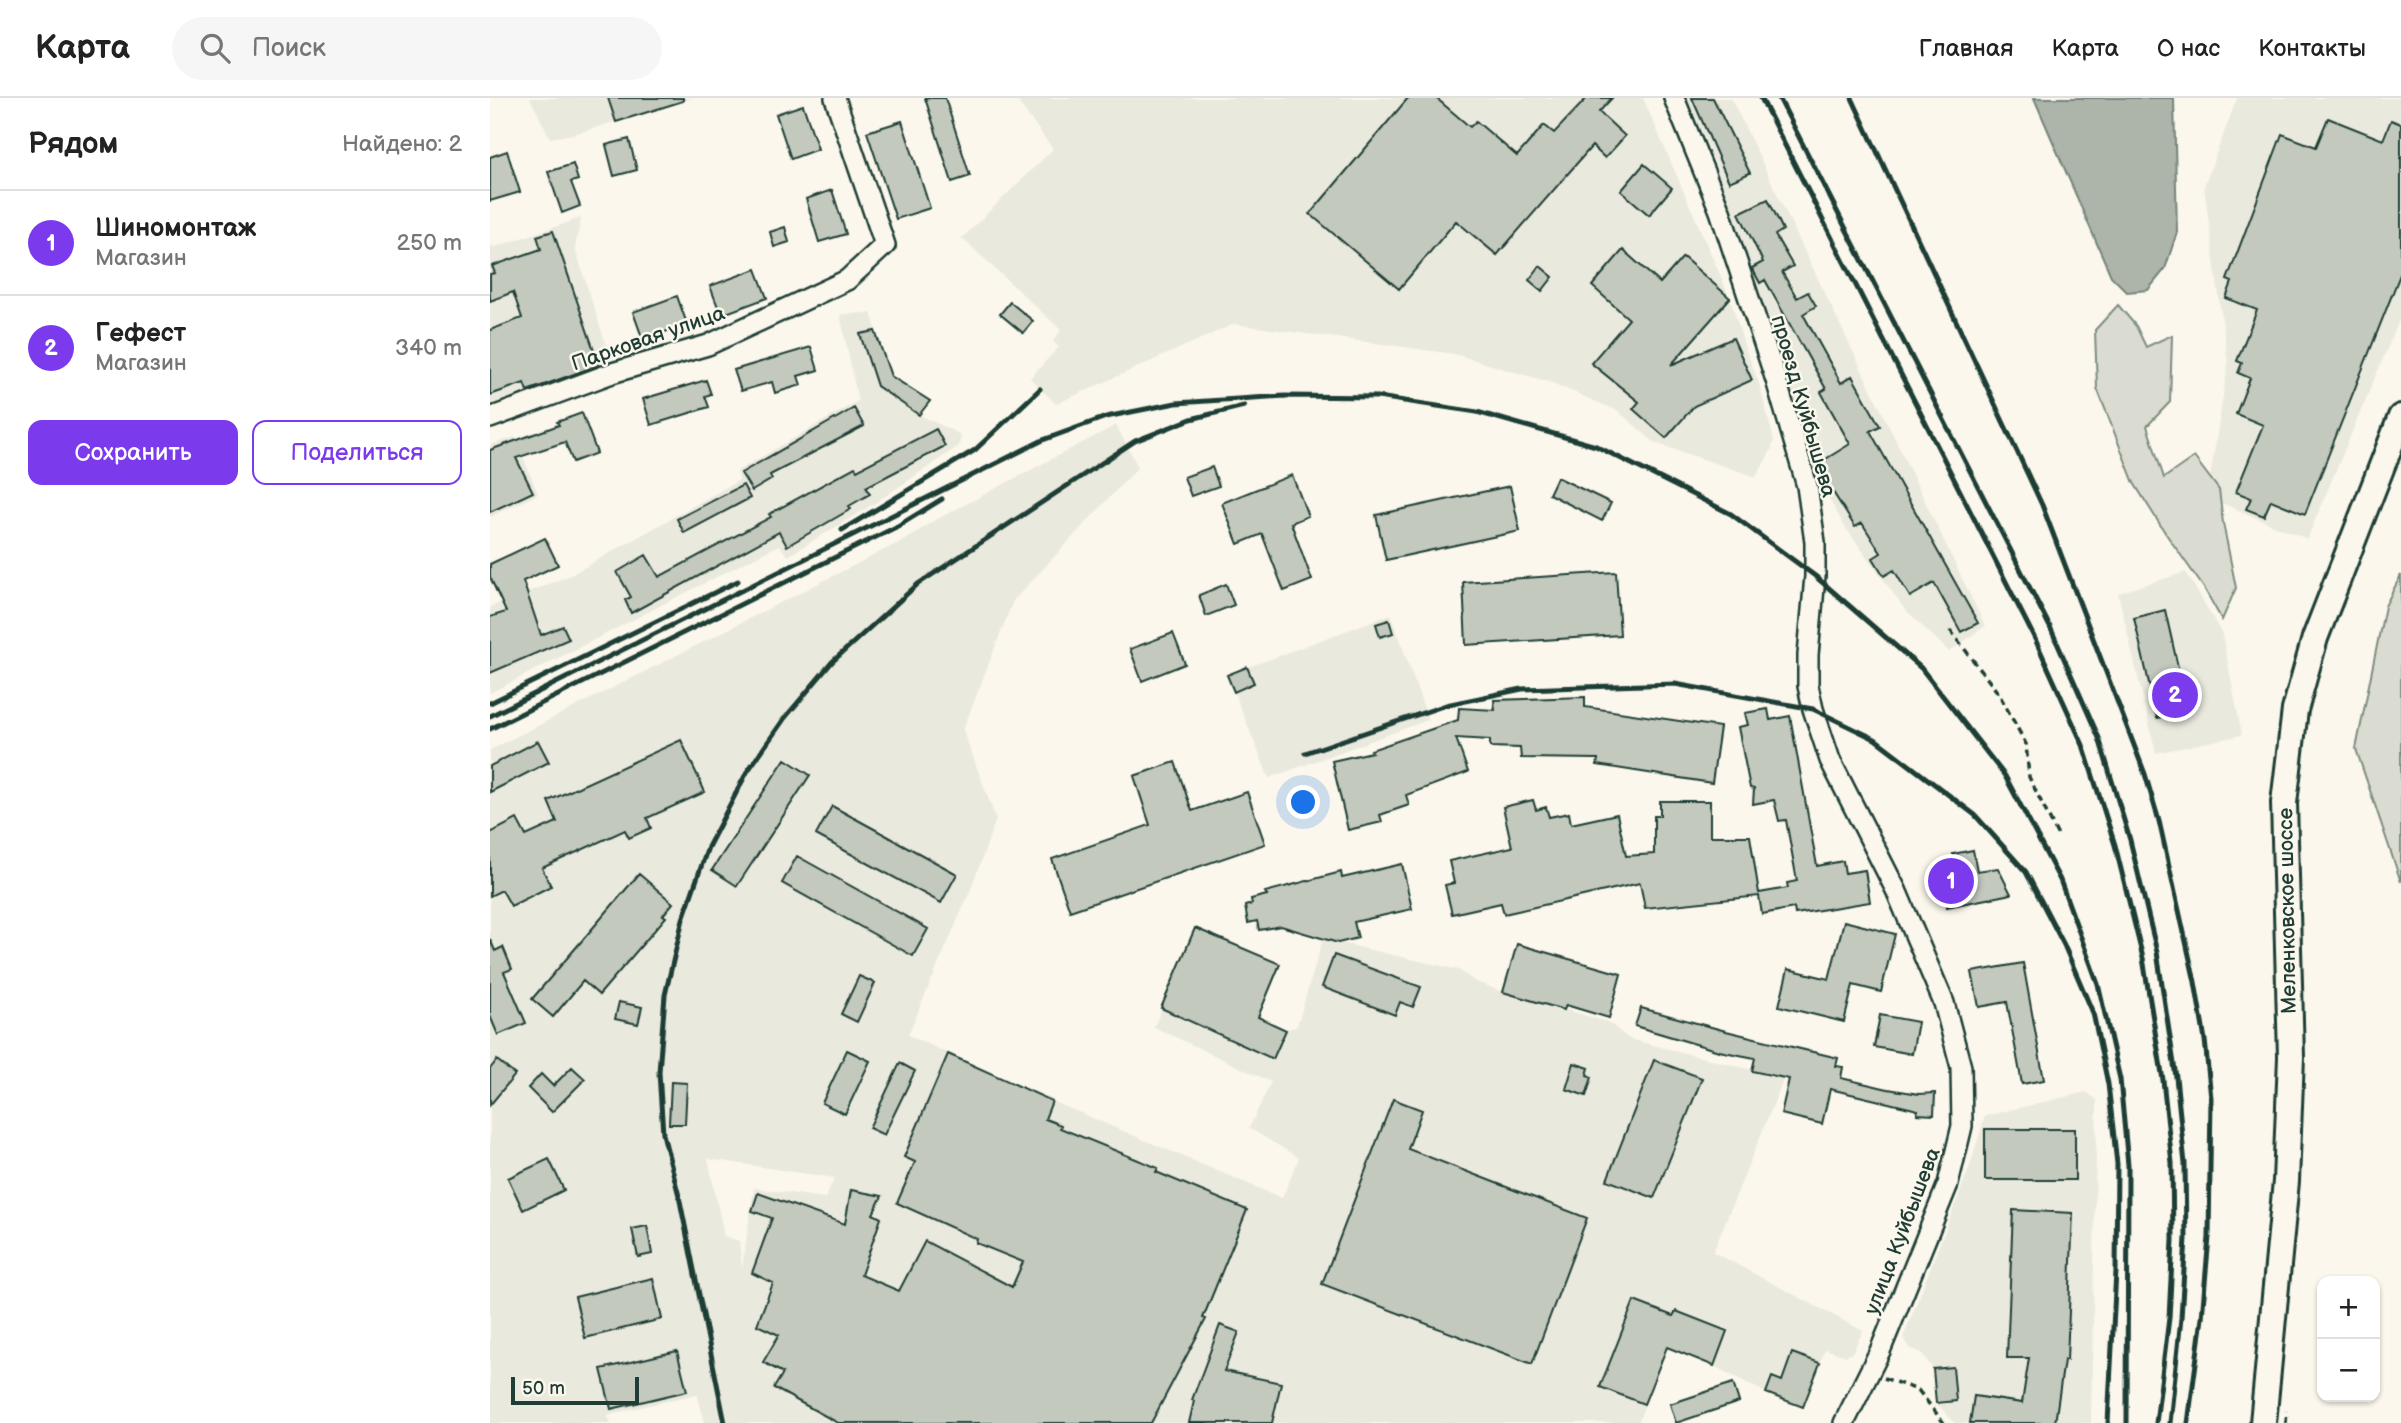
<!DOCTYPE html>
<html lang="ru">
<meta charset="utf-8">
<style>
:root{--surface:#fff;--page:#f6f6f6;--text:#222;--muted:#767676;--line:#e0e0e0;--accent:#7c3aed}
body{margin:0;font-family:"Balsamiq Sans",sans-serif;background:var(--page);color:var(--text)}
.controls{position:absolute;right:21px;bottom:21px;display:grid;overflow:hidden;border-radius:14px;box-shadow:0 2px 5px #0004}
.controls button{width:63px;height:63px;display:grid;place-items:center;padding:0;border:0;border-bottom:2px solid var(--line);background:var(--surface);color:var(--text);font:35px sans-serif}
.scale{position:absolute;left:21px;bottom:18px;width:128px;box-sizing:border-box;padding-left:7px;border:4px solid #1f3d34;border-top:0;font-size:19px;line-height:24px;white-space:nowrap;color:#1f3d34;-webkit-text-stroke:5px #fbf7ec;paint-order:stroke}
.you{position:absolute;left:814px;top:705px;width:24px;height:24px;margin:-18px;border:5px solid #fff;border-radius:50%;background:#1a73e8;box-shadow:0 0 0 10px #1a73e833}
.badge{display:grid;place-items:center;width:46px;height:46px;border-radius:50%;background:var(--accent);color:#fff;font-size:23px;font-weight:700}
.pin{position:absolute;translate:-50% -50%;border:4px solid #fff;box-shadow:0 2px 7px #0006}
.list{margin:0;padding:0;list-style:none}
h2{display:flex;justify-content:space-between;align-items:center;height:91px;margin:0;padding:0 28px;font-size:30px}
h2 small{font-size:23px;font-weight:400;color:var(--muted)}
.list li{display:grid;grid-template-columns:46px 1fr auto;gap:21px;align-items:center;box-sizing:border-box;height:105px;padding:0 28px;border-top:2px solid var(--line)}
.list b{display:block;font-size:26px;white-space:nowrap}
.list p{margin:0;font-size:23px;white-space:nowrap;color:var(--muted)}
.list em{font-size:23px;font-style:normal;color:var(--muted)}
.actions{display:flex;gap:14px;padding:21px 28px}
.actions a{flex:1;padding:16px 0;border:2px solid var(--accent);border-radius:14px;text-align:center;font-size:24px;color:var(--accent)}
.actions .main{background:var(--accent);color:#fff}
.icon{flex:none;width:38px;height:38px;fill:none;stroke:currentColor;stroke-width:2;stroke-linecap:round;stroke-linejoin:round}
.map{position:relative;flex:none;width:1911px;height:1325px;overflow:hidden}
header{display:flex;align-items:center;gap:42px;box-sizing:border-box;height:98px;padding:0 35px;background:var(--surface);border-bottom:2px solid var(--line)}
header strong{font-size:33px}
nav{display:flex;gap:38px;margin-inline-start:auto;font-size:24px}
.search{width:490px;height:63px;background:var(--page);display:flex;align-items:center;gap:18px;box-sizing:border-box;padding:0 24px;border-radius:38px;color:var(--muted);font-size:26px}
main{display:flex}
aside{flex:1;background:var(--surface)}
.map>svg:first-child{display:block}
.built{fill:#eae9de;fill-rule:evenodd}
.green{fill:#dbdcd1;stroke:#7d8c82;stroke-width:2}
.water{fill:#adb4aa;stroke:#74847b;stroke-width:2}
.building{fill:#c4c9be;stroke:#1f3d34;stroke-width:2}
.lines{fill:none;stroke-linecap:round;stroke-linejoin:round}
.minor-casing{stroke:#1f3d34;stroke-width:24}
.major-casing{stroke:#1f3d34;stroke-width:30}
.path{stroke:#1f3d34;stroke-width:3.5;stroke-dasharray:7 5;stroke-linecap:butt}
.minor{stroke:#fbf7ec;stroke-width:19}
.major{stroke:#fbf7ec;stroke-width:24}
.rail{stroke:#1f3d34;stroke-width:5}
.labels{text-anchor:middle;stroke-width:5;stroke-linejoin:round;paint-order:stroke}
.street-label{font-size:21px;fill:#1f3d34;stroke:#fbf7ec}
</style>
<header>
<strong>Карта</strong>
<div class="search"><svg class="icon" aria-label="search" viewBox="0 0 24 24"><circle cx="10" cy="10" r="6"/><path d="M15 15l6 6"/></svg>Поиск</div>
<nav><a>Главная</a><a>Карта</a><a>О нас</a><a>Контакты</a></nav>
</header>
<main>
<aside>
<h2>Рядом<small>Найдено: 2</small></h2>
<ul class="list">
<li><span class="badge">1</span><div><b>Шиномонтаж</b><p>Магазин</p></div><em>250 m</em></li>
<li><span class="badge">2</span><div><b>Гефест</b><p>Магазин</p></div><em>340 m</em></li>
</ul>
<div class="actions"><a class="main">Сохранить</a><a>Поделиться</a></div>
</aside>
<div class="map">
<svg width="1911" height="1325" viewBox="0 0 1911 1325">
<rect width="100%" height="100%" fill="#fbf7ec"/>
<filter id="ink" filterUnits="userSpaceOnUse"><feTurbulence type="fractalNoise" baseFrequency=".0143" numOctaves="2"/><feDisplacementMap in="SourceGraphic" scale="14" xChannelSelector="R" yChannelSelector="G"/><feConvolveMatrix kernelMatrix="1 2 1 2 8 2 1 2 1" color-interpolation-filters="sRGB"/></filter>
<g filter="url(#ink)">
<path class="built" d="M 40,0 L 203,0 L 84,36 L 60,40 Z
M 525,0 L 1153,0 L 1240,200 L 1255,250 L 1269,285 L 1284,343 L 1281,353 L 1266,379 L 1165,345 L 1128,313 L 1062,285 L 964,256 L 744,226 L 566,306 L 540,280 L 569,249 L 563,243 L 571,232 L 472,140 L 563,51 Z
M 1197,0 L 1241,0 L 1495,528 L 1459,554 L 1414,510 L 1355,429 L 1319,366 L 1261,170 L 1225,65 Z
M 1747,0 L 1911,0 L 1911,218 L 1817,441 L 1717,399 L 1738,266 L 1714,88 Z
M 91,120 L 85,150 L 122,266 L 0,312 L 0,147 L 5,149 Z
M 381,215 L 401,278 L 440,303 L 430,317 L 471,337 L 469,348 L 385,405 L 298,458 L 289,447 L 0,595 L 0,509 L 81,477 L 249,382 L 247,373 L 368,303 L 350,216 Z
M 626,327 L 648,369 L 523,503 L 473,632 L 506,721 L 481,791 L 418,937 L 562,1003 L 792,1100 L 809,1060 L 759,1030 L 781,984 L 664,929 L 684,881 L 796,932 L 807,928 L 833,841 L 969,872 L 984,883 L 1013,894 L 1118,924 L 1139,941 L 1294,980 L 1223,1154 L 1373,1233 L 1362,1255 L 1356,1258 L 1335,1251 L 1313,1309 L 1276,1295 L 1224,1268 L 1177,1249 L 1148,1325 L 215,1325 L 207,1296 L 117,1317 L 121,1325 L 0,1325 L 0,652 L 422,438 L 440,425 ZM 218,1061 L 345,1080 L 335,1100 L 264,1090 L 252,1170 L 249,1143 L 234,1138 Z
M 25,339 L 48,396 L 0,419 L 0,347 Z
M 1696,474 L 1732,536 L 1752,637 L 1666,655 L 1628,495 Z
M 901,516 L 938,622 L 779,680 L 737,577 Z
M 1596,994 L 1607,1002 L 1601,1325 L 1465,1325 L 1446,1305 L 1443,1271 L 1432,1255 L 1419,1250 L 1413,1240 L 1479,1071 L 1495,1018 Z"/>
<path class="green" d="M 1628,207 L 1646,228 L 1656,249 L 1682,237 L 1680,304 L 1657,328 L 1674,380 L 1704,359 L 1729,392 L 1733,425 L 1746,490 L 1732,522 L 1714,490 L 1676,436 L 1644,385 L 1607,290 L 1605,232 Z
M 1911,477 L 1911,784 L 1866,651 L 1895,508 Z"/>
<path class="water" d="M 1544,0 L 1684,0 L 1687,134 L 1675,171 L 1658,192 L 1637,194 L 1621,178 Z"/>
<path class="building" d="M 118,0 L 193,0 L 193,3 L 126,24 Z
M 435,0 L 455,0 L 480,78 L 462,84 Z
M 918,0 L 946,0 L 980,29 L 986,23 L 1027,58 L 1054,27 L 1064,35 L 1097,0 L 1122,0 L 1109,14 L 1135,38 L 1115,60 L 1102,48 L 1007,157 L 966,123 L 909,191 L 820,116 Z
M 1202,0 L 1223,0 L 1260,75 L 1239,84 Z
M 313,7 L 328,51 L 301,61 L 286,16 Z
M 1838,20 L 1893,42 L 1901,22 L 1911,26 L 1911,174 L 1815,416 L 1781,402 L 1774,418 L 1756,411 L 1761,400 L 1746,394 L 1773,327 L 1746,316 L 1760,280 L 1748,275 L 1752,265 L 1747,263 L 1767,212 L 1736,200 L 1742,184 L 1737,182 L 1792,36 L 1826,49 Z
M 412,23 L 440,110 L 406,121 L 377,34 Z
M 139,41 L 147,72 L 124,78 L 116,47 Z
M 17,53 L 30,94 L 0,103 L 0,59 Z
M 83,66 L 88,82 L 81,84 L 90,108 L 72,115 L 58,74 Z
M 1154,66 L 1182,90 L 1159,117 L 1131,93 Z
M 342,92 L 356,136 L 329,144 L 316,101 Z
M 1278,101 L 1293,132 L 1285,137 L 1303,168 L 1292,174 L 1307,200 L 1318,194 L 1326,208 L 1313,216 L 1351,285 L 1362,278 L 1390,328 L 1380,333 L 1488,525 L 1471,534 L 1444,485 L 1420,499 L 1404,472 L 1394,478 L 1383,460 L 1391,455 L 1372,425 L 1365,429 L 1326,367 L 1360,346 L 1331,294 L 1336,291 L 1275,182 L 1270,185 L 1263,172 L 1262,170 L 1273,164 L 1249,115 Z
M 295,129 L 299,144 L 284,149 L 280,134 Z
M 63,133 L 109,267 L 37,293 L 34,285 L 0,297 L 0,232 L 32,220 L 23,194 L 0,203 L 0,176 L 5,175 L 2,168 L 51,151 L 47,138 Z
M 1133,152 L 1170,185 L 1193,159 L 1240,200 L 1181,267 L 1243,240 L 1262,282 L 1204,308 L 1176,340 L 1143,311 L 1149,304 L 1101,265 L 1139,221 L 1102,188 Z
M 1050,168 L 1063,179 L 1052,193 L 1039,182 Z
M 266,171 L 277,200 L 231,217 L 220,188 Z
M 187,198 L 197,226 L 153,242 L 143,214 Z
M 520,204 L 543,223 L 533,235 L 510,216 Z
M 385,233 L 401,278 L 440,303 L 429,317 L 387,288 L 370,236 Z
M 321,249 L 328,272 L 308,278 L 311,287 L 285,295 L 282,284 L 251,293 L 244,272 Z
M 216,282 L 221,296 L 215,298 L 219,309 L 161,327 L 153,301 Z
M 364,310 L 374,328 L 280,377 L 282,381 L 262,393 L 251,375 Z
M 92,315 L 107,355 L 83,364 L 75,344 L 26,360 L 43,394 L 0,414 L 0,352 L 69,327 L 67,324 Z
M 446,331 L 455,348 L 376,389 L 380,396 L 359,408 L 361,411 L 297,448 L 289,434 L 141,515 L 135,502 L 141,499 L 127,474 L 156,457 L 169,479 L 281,419 L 279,416 L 365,369 L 367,372 Z
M 722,369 L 729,388 L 701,398 L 694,379 Z
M 802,377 L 818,418 L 801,425 L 822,482 L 794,493 L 772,436 L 748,446 L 732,405 Z
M 1067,379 L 1121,405 L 1112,423 L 1059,396 Z
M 253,387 L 260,400 L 194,435 L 187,421 Z
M 1020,388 L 1030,433 L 896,462 L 886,417 Z
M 55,440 L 68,467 L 33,483 L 51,537 L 73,528 L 79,541 L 0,575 L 0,519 L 16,514 L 0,479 L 0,466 Z
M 1126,474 L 1130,537 L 976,547 L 973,484 Z
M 736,486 L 744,507 L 716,518 L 709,497 Z
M 1675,512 L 1698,613 L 1667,620 L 1644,520 Z
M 899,522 L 903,535 L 890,539 L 886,526 Z
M 683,535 L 695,566 L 652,583 L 640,551 Z
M 757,569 L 764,585 L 744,594 L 737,577 Z
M 1095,599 L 1095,609 L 1230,629 L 1222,685 L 1107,667 L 1108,661 L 1031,660 L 1030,650 L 1000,649 L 1000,642 L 966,640 L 978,674 L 916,697 L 919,707 L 890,717 L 892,724 L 858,732 L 842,663 L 882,654 L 881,652 L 968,622 L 969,610 L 1005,612 L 1004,602 Z
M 1278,611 L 1280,622 L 1300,618 L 1327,768 L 1353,763 L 1355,775 L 1375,772 L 1380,804 L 1305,816 L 1304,810 L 1272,816 L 1269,798 L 1155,810 L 1150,785 L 1014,816 L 1011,805 L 962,816 L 955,787 L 964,785 L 959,763 L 1022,749 L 1013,709 L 1043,702 L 1046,712 L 1056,709 L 1059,719 L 1079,715 L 1081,726 L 1127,716 L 1136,758 L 1164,756 L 1164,718 L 1170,718 L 1170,703 L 1220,703 L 1220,738 L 1260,738 L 1269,795 L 1298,790 L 1297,785 L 1307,783 L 1296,722 L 1289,723 L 1284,702 L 1263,706 L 1264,691 L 1260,690 L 1248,629 L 1258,627 L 1255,615 Z
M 191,642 L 215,694 L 157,720 L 161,730 L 139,740 L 135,732 L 52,770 L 61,788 L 21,808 L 12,792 L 0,798 L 0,735 L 27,721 L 36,738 L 67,724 L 58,703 Z
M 48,643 L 59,664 L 0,694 L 0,668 Z
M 295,661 L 320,677 L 247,788 L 222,772 Z
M 685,664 L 702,713 L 757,694 L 775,746 L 580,813 L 562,761 L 660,727 L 644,678 Z
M 342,708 L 467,776 L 451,805 L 326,737 Z
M 1483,752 L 1487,773 L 1508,770 L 1521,796 L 1457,809 L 1452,774 L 1466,772 L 1463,756 Z
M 307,758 L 438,831 L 423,858 L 292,785 Z
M 912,766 L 922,811 L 864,824 L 868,840 L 848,845 L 791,828 L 769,832 L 767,823 L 758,825 L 755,808 L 762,806 L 761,801 L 777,797 L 775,794 L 851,774 L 852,780 Z
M 149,776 L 183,805 L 173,817 L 176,819 L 109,897 L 93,883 L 63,919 L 42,901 Z
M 1354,823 L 1405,836 L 1391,894 L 1363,887 L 1354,924 L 1289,908 L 1298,871 L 1339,881 Z
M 705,830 L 790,866 L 768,919 L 796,932 L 783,961 L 671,910 Z
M 0,841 L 5,853 L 13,849 L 22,871 L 14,874 L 36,925 L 8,937 L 0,918 Z
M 1027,846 L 1131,876 L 1119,920 L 1076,907 L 1074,912 L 1013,894 Z
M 844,857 L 931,889 L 923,909 L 910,904 L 905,917 L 832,889 Z
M 1533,865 L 1554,982 L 1532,986 L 1517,904 L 1489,909 L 1482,874 Z
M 369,878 L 385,885 L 367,924 L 351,916 Z
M 129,904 L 152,909 L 148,926 L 125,921 Z
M 1151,910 L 1236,933 L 1348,960 L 1346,968 L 1353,969 L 1351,980 L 1398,991 L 1429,996 L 1445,995 L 1444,1017 L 1427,1016 L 1428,1012 L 1340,991 L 1332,1026 L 1291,1016 L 1299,981 L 1262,973 L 1265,960 L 1229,953 L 1145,928 Z
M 1390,917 L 1428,924 L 1422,956 L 1384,949 Z
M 357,952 L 380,963 L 355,1016 L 332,1005 Z
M 458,956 L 562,1003 L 555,1021 L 571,1027 L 570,1030 L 668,1070 L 666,1074 L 757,1112 L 713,1220 L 716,1221 L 661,1325 L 348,1325 L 284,1290 L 293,1275 L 273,1264 L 289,1237 L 267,1227 L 283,1185 L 262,1175 L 282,1120 L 262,1113 L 268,1095 L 355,1126 L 361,1092 L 392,1098 L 383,1116 L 391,1120 L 371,1177 L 409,1193 L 435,1143 L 522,1189 L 533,1164 L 486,1145 L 487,1141 L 407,1105 L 425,1064 L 414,1059 Z
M 7,962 L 25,977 L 0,1007 L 0,971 Z
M 1164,962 L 1212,980 L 1164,1100 L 1117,1082 Z
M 410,965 L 425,973 L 394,1037 L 379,1030 Z
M 1084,965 L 1099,970 L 1097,977 L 1102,979 L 1096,998 L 1076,991 Z
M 82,969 L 95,981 L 62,1014 L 38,990 L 51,976 L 63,988 Z
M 181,984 L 197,985 L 195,1026 L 179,1026 Z
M 903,1001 L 932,1012 L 918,1051 L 1097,1120 L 1042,1266 L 832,1186 Z
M 1495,1031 L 1585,1031 L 1585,1082 L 1495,1082 Z
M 59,1061 L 74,1092 L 33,1112 L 18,1080 Z
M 1523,1112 L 1583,1115 L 1577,1262 L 1574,1262 L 1565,1325 L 1480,1325 L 1484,1298 L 1532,1305 L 1539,1260 L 1517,1260 Z
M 157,1128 L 162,1156 L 148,1159 L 142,1131 Z
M 163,1180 L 172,1221 L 95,1240 L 85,1199 Z
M 1144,1203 L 1183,1218 L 1186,1213 L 1237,1233 L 1224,1268 L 1177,1249 L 1154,1306 L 1110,1289 Z
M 730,1227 L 749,1234 L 734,1273 L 791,1285 L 782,1325 L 699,1325 L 704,1303 L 702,1302 Z
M 187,1253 L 197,1293 L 121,1311 L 111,1271 Z
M 1302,1255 L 1330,1265 L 1313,1309 L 1276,1295 L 1282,1279 L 1292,1283 Z
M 1463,1269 L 1466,1303 L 1446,1305 L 1443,1271 Z
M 1243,1285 L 1249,1304 L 1186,1325 L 1180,1306 Z"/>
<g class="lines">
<defs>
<path id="minor" d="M 1184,0 L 1230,113 L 1286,282 L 1317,388 L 1325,444 L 1325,478 L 1318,557 L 1318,588 L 1323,611 L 1340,662 L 1406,792 L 1454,905 L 1471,969 L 1472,1028 L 1458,1086 L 1390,1253 L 1354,1325
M 0,320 L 122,275 L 218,247 L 357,182 L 395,147 L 345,0"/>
<path id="major" d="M 1773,1325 L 1796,1083 L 1801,959 L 1794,705 L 1805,612 L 1825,540 L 1911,319"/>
</defs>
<use href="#minor" class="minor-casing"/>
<use href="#major" class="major-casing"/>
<path class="path" d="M 1460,532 L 1509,596 L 1536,646 L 1539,679 L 1568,738
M 1394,1280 L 1428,1292 L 1454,1325
M 1796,1325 L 1797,1313"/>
<use href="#minor" class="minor"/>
<use href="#major" class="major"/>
<path class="rail" d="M 1271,0 L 1545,541 L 1593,647 L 1625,747 L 1653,860 L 1673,982 L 1682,1065 L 1683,1142 L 1679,1220 L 1666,1325
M 1289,0 L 1561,531 L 1609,640 L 1640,742 L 1667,854 L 1686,979 L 1695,1066 L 1696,1140 L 1691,1220 L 1680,1325
M 1362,0 L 1552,407 L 1655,676 L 1669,723 L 1705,884 L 1715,942 L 1721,1000 L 1719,1139 L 1712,1220 L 1698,1325
M 352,432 L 485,352 L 550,291
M 0,605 L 248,483
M 0,618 L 553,342 L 616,319 L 686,305 L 795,298 L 888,299 L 987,314 L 1106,348 L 1241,416 L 1325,478 L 1431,570 L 1515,678 L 1570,782 L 1608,886 L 1630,981 L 1638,1067 L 1637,1325
M 0,631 L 408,428 L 452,401
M 815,655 L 956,607 L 1032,591 L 1185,586 L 1323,611 L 1385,641 L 1485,717 L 1536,774 L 1574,847 L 1603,915 L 1618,986 L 1627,1066 L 1626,1173 L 1618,1325
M 235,1325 L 189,1098 L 173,1036 L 169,974 L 175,897 L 193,821 L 218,749 L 257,674 L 294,621 L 342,564 L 428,486 L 645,343 L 701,321 L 754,308"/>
</g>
</g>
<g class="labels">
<g class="street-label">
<text transform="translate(158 240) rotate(-19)" y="7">Парковая улица</text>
<text transform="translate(1314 308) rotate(74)" y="7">проезд Куйбышева</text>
<text transform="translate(1797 813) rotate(-91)" y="7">Меленковское шоссе</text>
<text transform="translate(1412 1133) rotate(-69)" y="7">улица Куйбышева</text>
</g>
</g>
</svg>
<div class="controls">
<button>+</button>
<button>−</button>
</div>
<div class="scale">50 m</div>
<div class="you"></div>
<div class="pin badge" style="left:1461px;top:783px">1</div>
<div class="pin badge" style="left:1685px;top:597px">2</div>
</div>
</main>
